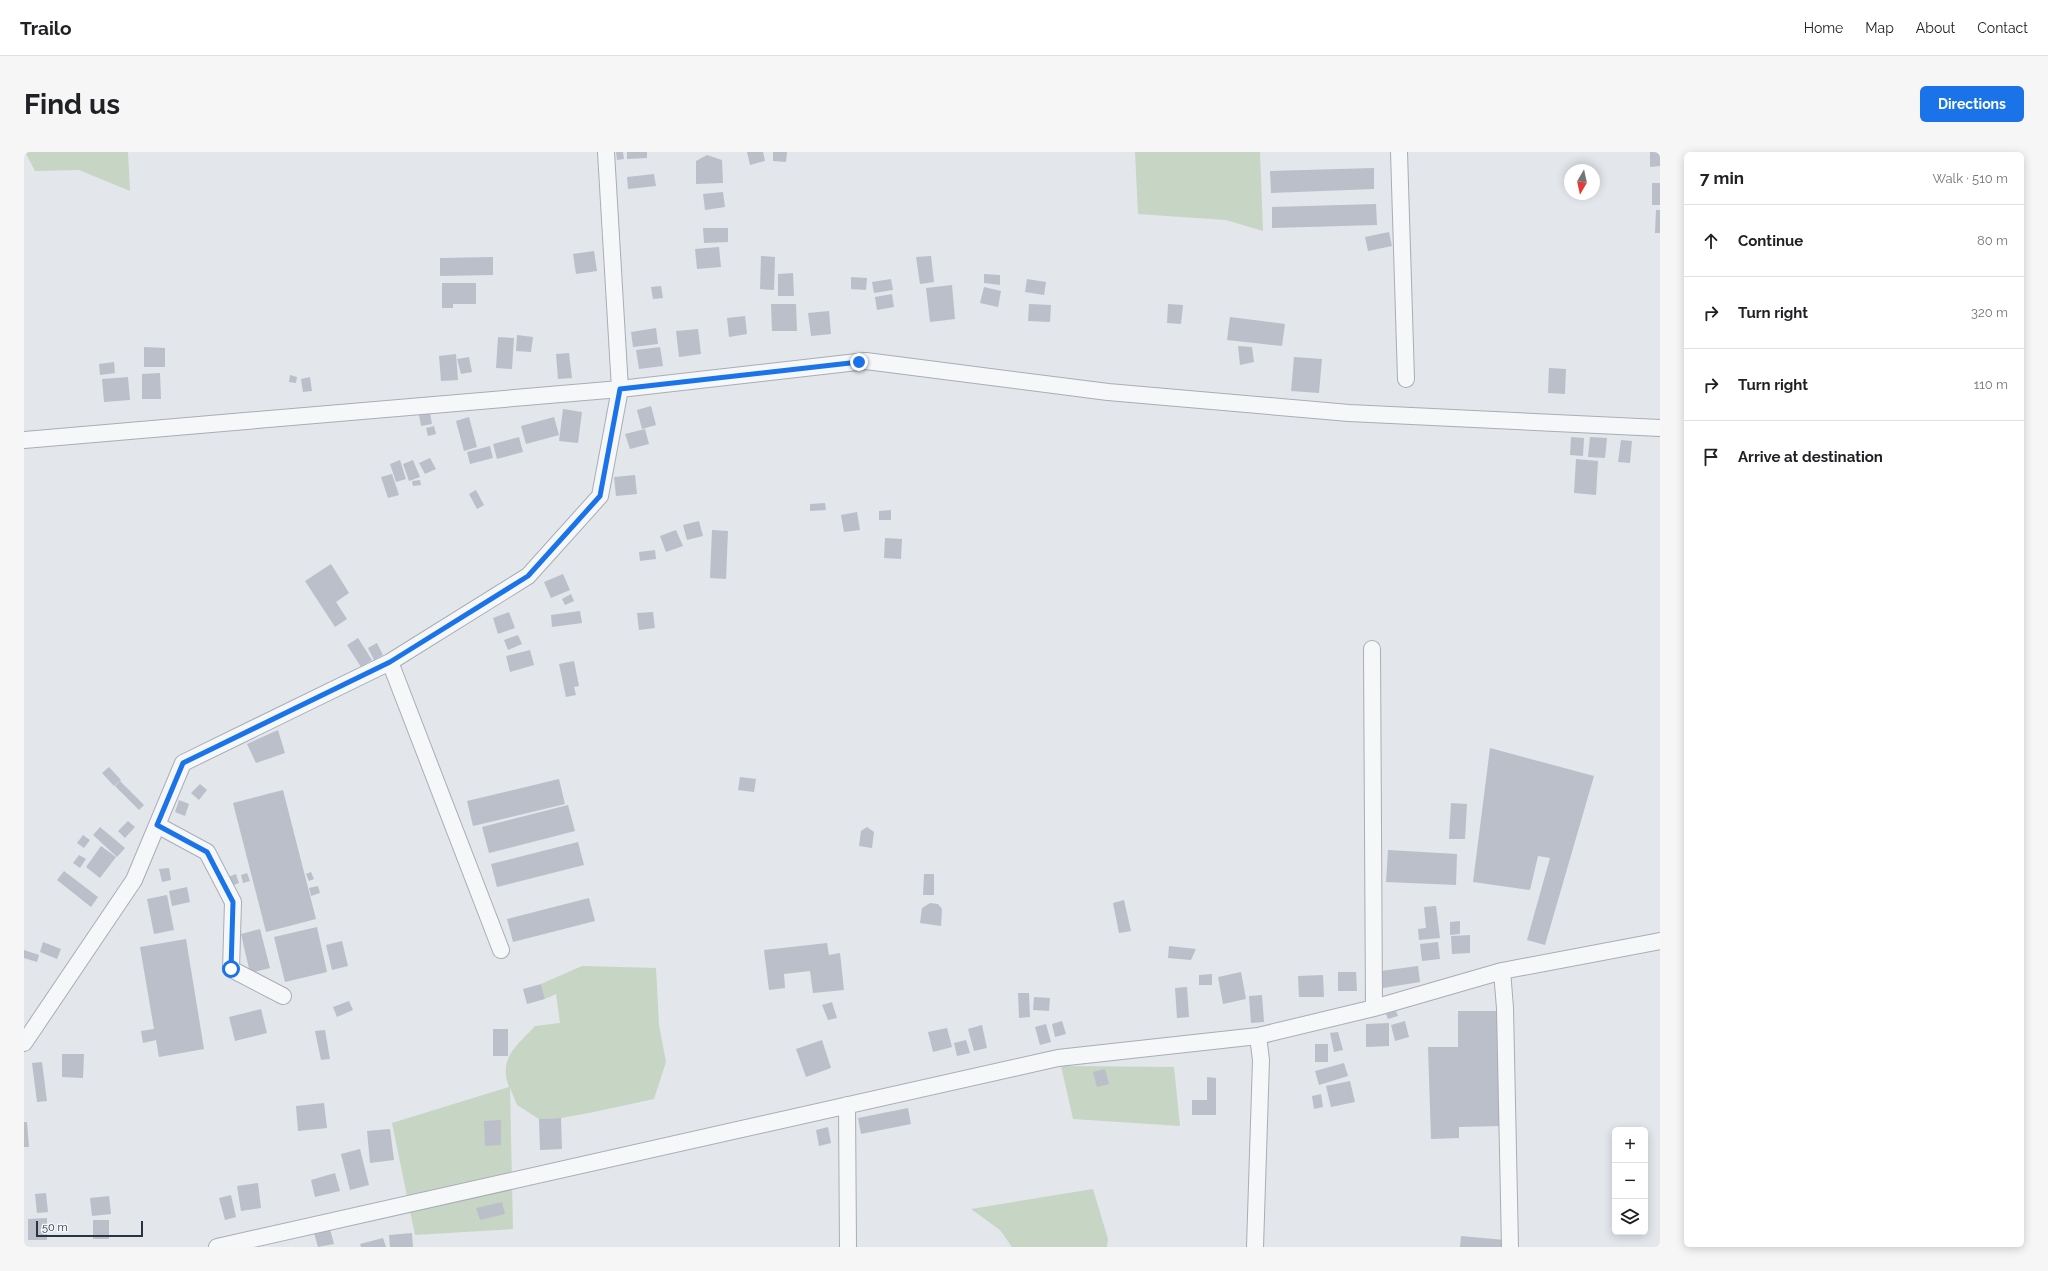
<!DOCTYPE html>
<meta charset="utf-8">
<style>
:root{--surface:#fff;--page:#f6f6f6;--text:#202124;--muted:#757577;--line:#e0e0e0;--accent:#1a73e8}
body{margin:0;font-family:Raleway,sans-serif;background:var(--page);color:var(--text)}
.controls{position:absolute;right:12px;bottom:12px;display:grid;overflow:hidden;border-radius:6px;box-shadow:0 2px 10px #0003}
.controls button{width:36px;height:36px;display:grid;place-items:center;padding:0;border:0;border-bottom:1px solid var(--line);background:var(--surface);color:var(--text);font:20px sans-serif}
.compass{position:absolute;left:1540px;top:12px;width:36px;height:36px;border-radius:50%;background:var(--surface);box-shadow:0 2px 10px #0003;rotate:189deg}
.scale{position:absolute;left:12px;bottom:10px;width:107px;box-sizing:border-box;padding-left:4px;border:2px solid #2a3344;border-top:0;font-size:11px;line-height:14px;white-space:nowrap;color:#2a3344;-webkit-text-stroke:3px #f3f5f8;paint-order:stroke}
.stop{position:absolute;width:12px;height:12px;margin:-9px;border:3px solid #1a73e8;border-radius:50%;background:#fff}
.stop.end{background:#1a73e8;border-color:#fff;box-shadow:0 1px 4px #0008}
.list{margin:0;padding:0;list-style:none}
h2{display:flex;justify-content:space-between;align-items:center;height:52px;margin:0;padding:0 16px;font-size:17px}
h2 small{font-size:13px;font-weight:400;color:var(--muted)}
.list li{display:grid;grid-template-columns:26px 1fr auto;gap:12px;align-items:center;box-sizing:border-box;height:72px;padding:0 16px;border-top:1px solid var(--line)}
.list b{display:block;font-size:15px;white-space:nowrap}
.list em{font-size:13px;font-style:normal;color:var(--muted)}
.icon{flex:none;width:22px;height:22px;fill:none;stroke:currentColor;stroke-width:2;stroke-linecap:round;stroke-linejoin:round}
.map{position:relative;flex:none;width:1636px;height:1095px;overflow:hidden;border-radius:6px}
header{display:flex;align-items:center;gap:24px;box-sizing:border-box;height:56px;padding:0 20px;background:var(--surface);border-bottom:1px solid var(--line)}
header strong{font-size:19px}
nav{display:flex;gap:22px;margin-inline-start:auto;font-size:14px}
.intro{display:flex;align-items:center;justify-content:space-between;box-sizing:border-box;height:96px;padding:0 24px}
h1{margin:0;font-size:28px}
.button{padding:10px 18px;border-radius:6px;background:var(--accent);color:#fff;font-size:14px;font-weight:700}
main{display:flex;gap:24px;padding:0 24px}
aside{flex:1;background:var(--surface);border-radius:6px;box-shadow:0 2px 10px #0003}
.map>svg:first-child{display:block}
.green{fill:#c7d5c4}
.building{fill:#babfc9}
.lines{fill:none;stroke-linecap:round;stroke-linejoin:round}
.minor-casing{stroke:#a8adb6;stroke-width:18}
.minor{stroke:#f6f7f9;stroke-width:16}
.route{stroke:#1a73e8;stroke-width:5}
</style>
<header>
<strong>Trailo</strong>
<nav><a>Home</a><a>Map</a><a>About</a><a>Contact</a></nav>
</header>
<div class="intro"><h1>Find us</h1><a class="button">Directions</a></div>
<main>
<div class="map">
<svg width="1636" height="1095" viewBox="0 0 1636 1095">
<rect width="100%" height="100%" fill="#e3e6eb"/>
<path class="green" d="M 1,0 L 104,0 L 106,39 L 55,18 L 11,19 Z
M 1111,0 L 1236,0 L 1239,79 L 1202,68 L 1114,62 Z
M 558,814 L 632,816 L 635,873 L 642,910 L 630,947 L 565,961 L 537,966 L 515,967 L 493,953 L 486,936 L 489,1077 L 391,1083 L 368,971 L 485,935 C 474,905 493,894 511,874 L 536,871 L 532,842 L 521,847 L 517,832 Z
M 1037,914 L 1150,915 L 1156,974 L 1049,967 Z
M 1069,1037 L 1084,1087 L 1083,1095 L 988,1095 L 976,1078 L 947,1057 Z"/>
<path class="building" d="M 592,0 L 599,0 L 600,7 L 593,8 Z
M 603,0 L 623,0 L 623,6 L 603,7 Z
M 723,0 L 739,0 L 741,9 L 726,13 Z
M 749,0 L 763,0 L 762,10 L 749,9 Z
M 1626,0 L 1636,0 L 1636,14 L 1626,15 Z
M 683,3 L 698,8 L 699,31 L 672,32 L 672,9 Z
M 1350,16 L 1350,37 L 1247,41 L 1246,19 Z
M 630,22 L 632,34 L 604,37 L 603,25 Z
M 1628,31 L 1636,31 L 1636,53 L 1628,53 Z
M 699,40 L 701,55 L 681,58 L 679,42 Z
M 1352,52 L 1353,73 L 1248,76 L 1248,55 Z
M 1632,58 L 1636,58 L 1636,81 L 1631,81 Z
M 679,76 L 704,76 L 704,90 L 680,91 Z
M 1365,80 L 1368,94 L 1344,99 L 1341,85 Z
M 695,95 L 697,115 L 673,117 L 671,97 Z
M 570,99 L 573,119 L 552,122 L 549,102 Z
M 737,104 L 751,105 L 750,138 L 736,137 Z
M 907,104 L 910,130 L 896,132 L 892,105 Z
M 469,105 L 469,123 L 416,124 L 416,106 Z
M 769,121 L 770,144 L 754,144 L 754,122 Z
M 960,122 L 976,123 L 976,133 L 960,131 Z
M 827,125 L 843,126 L 842,138 L 827,137 Z
M 867,127 L 869,138 L 850,141 L 848,130 Z
M 1003,127 L 1022,130 L 1020,143 L 1001,140 Z
M 418,131 L 452,131 L 452,152 L 429,152 L 429,156 L 418,156 Z
M 928,133 L 931,167 L 906,170 L 902,136 Z
M 637,134 L 639,146 L 629,147 L 627,135 Z
M 960,135 L 977,139 L 974,155 L 956,151 Z
M 868,142 L 870,155 L 853,158 L 851,145 Z
M 747,152 L 772,152 L 773,179 L 748,179 Z
M 1005,152 L 1027,153 L 1026,170 L 1004,169 Z
M 1144,152 L 1159,153 L 1157,172 L 1143,171 Z
M 805,159 L 807,182 L 787,184 L 784,161 Z
M 721,164 L 723,182 L 705,185 L 703,166 Z
M 1206,165 L 1261,172 L 1258,194 L 1203,188 Z
M 632,176 L 634,192 L 609,195 L 607,180 Z
M 674,177 L 677,202 L 655,205 L 652,179 Z
M 493,183 L 509,185 L 507,200 L 492,199 Z
M 474,185 L 490,186 L 488,217 L 472,216 Z
M 1214,194 L 1228,195 L 1230,210 L 1216,213 Z
M 120,195 L 141,196 L 141,215 L 120,215 Z
M 636,195 L 639,214 L 615,217 L 612,198 Z
M 545,201 L 548,226 L 534,227 L 532,202 Z
M 432,202 L 434,228 L 417,229 L 415,204 Z
M 445,205 L 448,220 L 437,222 L 433,207 Z
M 1270,205 L 1298,207 L 1295,241 L 1267,239 Z
M 90,210 L 91,221 L 76,223 L 75,212 Z
M 1525,216 L 1542,217 L 1541,242 L 1524,241 Z
M 136,221 L 137,247 L 118,247 L 118,222 Z
M 266,223 L 273,225 L 272,231 L 265,230 Z
M 104,225 L 106,248 L 80,250 L 78,227 Z
M 286,225 L 288,239 L 279,240 L 277,227 Z
M 627,254 L 632,273 L 618,277 L 613,258 Z
M 539,257 L 558,260 L 554,291 L 535,289 Z
M 406,261 L 408,272 L 397,274 L 395,263 Z
M 445,265 L 453,295 L 440,299 L 432,269 Z
M 530,265 L 535,283 L 502,292 L 497,274 Z
M 410,274 L 412,282 L 404,284 L 402,276 Z
M 621,277 L 625,292 L 606,297 L 601,282 Z
M 495,285 L 499,300 L 473,307 L 469,292 Z
M 1547,285 L 1560,286 L 1559,304 L 1546,303 Z
M 1566,285 L 1583,286 L 1581,306 L 1564,305 Z
M 1597,288 L 1608,289 L 1606,311 L 1594,310 Z
M 466,294 L 469,306 L 446,312 L 443,300 Z
M 406,306 L 412,317 L 401,322 L 395,311 Z
M 1552,307 L 1574,309 L 1572,343 L 1550,341 Z
M 376,308 L 382,327 L 372,330 L 366,312 Z
M 389,308 L 396,325 L 385,329 L 379,312 Z
M 368,322 L 375,343 L 364,346 L 357,325 Z
M 611,323 L 613,342 L 592,344 L 590,325 Z
M 396,328 L 397,333 L 389,334 L 388,329 Z
M 452,338 L 460,353 L 453,357 L 445,342 Z
M 801,351 L 802,358 L 786,359 L 786,352 Z
M 867,358 L 867,368 L 855,368 L 855,359 Z
M 833,360 L 836,378 L 820,380 L 817,363 Z
M 675,369 L 679,384 L 663,388 L 659,373 Z
M 652,378 L 659,394 L 642,400 L 636,384 Z
M 688,378 L 704,379 L 702,427 L 686,426 Z
M 861,386 L 878,387 L 877,407 L 860,406 Z
M 631,398 L 632,407 L 616,409 L 615,400 Z
M 307,412 L 325,441 L 312,450 L 323,467 L 311,475 L 281,429 Z
M 539,422 L 546,438 L 527,446 L 520,430 Z
M 547,442 L 550,449 L 541,453 L 538,447 Z
M 556,459 L 558,471 L 528,475 L 527,463 Z
M 485,460 L 491,476 L 474,482 L 469,466 Z
M 629,460 L 631,476 L 615,478 L 613,461 Z
M 494,483 L 498,492 L 484,498 L 480,488 Z
M 334,486 L 348,508 L 337,515 L 323,493 Z
M 353,491 L 359,503 L 350,508 L 344,496 Z
M 506,498 L 510,513 L 486,520 L 482,504 Z
M 550,509 L 555,534 L 550,535 L 552,543 L 542,545 L 535,512 Z
M 254,578 L 261,601 L 232,611 L 223,592 Z
M 1466,596 L 1570,624 L 1521,793 L 1503,788 L 1526,706 L 1514,704 L 1506,738 L 1449,730 Z
M 85,615 L 97,628 L 90,634 L 78,621 Z
M 716,625 L 732,627 L 730,640 L 714,638 Z
M 535,627 L 541,652 L 449,674 L 443,649 Z
M 96,629 L 120,653 L 115,658 L 91,634 Z
M 176,632 L 183,638 L 175,648 L 167,641 Z
M 259,638 L 292,767 L 242,780 L 209,651 Z
M 155,648 L 165,652 L 161,664 L 151,660 Z
M 1427,651 L 1443,652 L 1441,687 L 1425,687 Z
M 544,653 L 551,679 L 465,701 L 458,675 Z
M 104,669 L 111,675 L 101,686 L 94,679 Z
M 76,675 L 101,696 L 93,705 L 69,683 Z
M 843,675 L 850,680 L 848,696 L 835,694 L 837,679 Z
M 59,683 L 66,688 L 60,696 L 53,691 Z
M 554,690 L 560,713 L 473,735 L 467,712 Z
M 77,694 L 92,705 L 76,726 L 62,715 Z
M 1364,698 L 1433,702 L 1432,733 L 1362,730 Z
M 55,703 L 62,707 L 56,716 L 49,711 Z
M 145,716 L 147,728 L 138,730 L 135,717 Z
M 40,719 L 74,745 L 67,755 L 33,728 Z
M 287,720 L 290,727 L 285,729 L 282,722 Z
M 223,721 L 226,729 L 219,731 L 217,723 Z
M 212,722 L 215,731 L 207,734 L 204,725 Z
M 900,722 L 910,722 L 910,743 L 899,743 Z
M 294,734 L 296,741 L 287,744 L 285,736 Z
M 163,735 L 166,750 L 148,754 L 145,739 Z
M 143,743 L 150,778 L 130,782 L 123,747 Z
M 565,746 L 571,769 L 489,790 L 483,767 Z
M 1100,748 L 1107,779 L 1095,781 L 1089,751 Z
M 906,751 L 914,752 L 918,757 L 917,774 L 896,771 L 898,756 Z
M 1412,754 L 1416,786 L 1395,788 L 1394,777 L 1402,776 L 1400,755 Z
M 1436,769 L 1436,782 L 1426,783 L 1426,770 Z
M 293,775 L 303,820 L 261,830 L 250,785 Z
M 236,777 L 246,816 L 226,821 L 217,782 Z
M 1446,783 L 1446,801 L 1428,802 L 1427,784 Z
M 162,787 L 180,897 L 135,905 L 132,888 L 119,891 L 117,879 L 130,877 L 116,795 Z
M 318,789 L 324,814 L 308,818 L 302,793 Z
M 19,790 L 37,797 L 33,807 L 16,800 Z
M 1414,790 L 1416,807 L 1398,809 L 1396,792 Z
M 803,791 L 805,803 L 816,801 L 820,838 L 789,841 L 786,819 L 760,822 L 761,836 L 745,838 L 740,798 Z
M 1145,794 L 1172,797 L 1167,808 L 1144,806 Z
M 0,798 L 15,803 L 13,810 L 0,806 Z
M 1394,814 L 1396,830 L 1359,836 L 1357,819 Z
M 1217,820 L 1222,847 L 1199,852 L 1194,825 Z
M 1314,820 L 1332,820 L 1333,839 L 1314,839 Z
M 1188,822 L 1188,833 L 1175,833 L 1175,823 Z
M 1299,823 L 1300,845 L 1275,845 L 1274,824 Z
M 517,832 L 521,847 L 503,852 L 499,837 Z
M 1163,835 L 1165,865 L 1153,866 L 1151,836 Z
M 994,841 L 1005,841 L 1006,865 L 995,866 Z
M 1238,843 L 1240,870 L 1227,871 L 1225,844 Z
M 1010,845 L 1026,846 L 1025,859 L 1009,858 Z
M 325,849 L 329,858 L 313,865 L 309,855 Z
M 808,850 L 813,866 L 804,868 L 798,853 Z
M 237,857 L 243,881 L 211,889 L 205,865 Z
M 1372,859 L 1374,864 L 1364,867 L 1362,862 Z
M 1434,859 L 1474,859 L 1476,974 L 1435,975 L 1435,986 L 1407,987 L 1404,895 L 1434,895 Z
M 1038,869 L 1042,882 L 1031,885 L 1028,872 Z
M 1381,869 L 1385,885 L 1371,889 L 1367,873 Z
M 1365,871 L 1365,894 L 1342,895 L 1342,872 Z
M 1022,872 L 1027,890 L 1016,893 L 1011,875 Z
M 958,873 L 963,896 L 950,899 L 944,877 Z
M 923,876 L 928,895 L 909,900 L 904,880 Z
M 469,877 L 484,877 L 484,904 L 469,904 Z
M 301,878 L 306,907 L 297,908 L 291,879 Z
M 1314,880 L 1319,898 L 1310,900 L 1306,881 Z
M 798,888 L 807,916 L 782,925 L 772,897 Z
M 942,888 L 946,901 L 933,904 L 930,891 Z
M 1291,892 L 1304,892 L 1304,910 L 1291,910 Z
M 38,902 L 60,902 L 59,926 L 38,925 Z
M 18,910 L 23,949 L 13,950 L 8,911 Z
M 1320,911 L 1324,924 L 1295,933 L 1291,919 Z
M 1081,917 L 1085,932 L 1073,935 L 1069,920 Z
M 1183,925 L 1192,926 L 1192,963 L 1168,963 L 1168,948 L 1183,948 Z
M 1326,929 L 1331,950 L 1307,955 L 1302,934 Z
M 1297,942 L 1299,955 L 1290,957 L 1288,944 Z
M 300,951 L 303,976 L 274,979 L 272,954 Z
M 884,956 L 887,972 L 837,982 L 834,966 Z
M 537,966 L 538,997 L 516,998 L 515,967 Z
M 477,968 L 477,993 L 461,994 L 460,969 Z
M 0,970 L 3,970 L 5,995 L 0,995 Z
M 804,975 L 807,991 L 795,994 L 792,978 Z
M 366,977 L 370,1008 L 346,1011 L 343,979 Z
M 336,997 L 345,1033 L 326,1038 L 317,1002 Z
M 311,1021 L 316,1039 L 291,1045 L 287,1028 Z
M 234,1031 L 237,1056 L 217,1059 L 213,1034 Z
M 22,1041 L 24,1060 L 13,1061 L 11,1042 Z
M 207,1043 L 212,1065 L 201,1068 L 195,1046 Z
M 85,1044 L 87,1062 L 68,1064 L 66,1046 Z
M 478,1050 L 481,1062 L 456,1068 L 452,1056 Z
M 23,1066 L 23,1088 L 4,1088 L 4,1067 Z
M 69,1068 L 85,1068 L 85,1087 L 69,1087 Z
M 306,1077 L 310,1092 L 294,1095 L 290,1081 Z
M 388,1081 L 389,1095 L 366,1095 L 365,1083 Z
M 1437,1084 L 1481,1088 L 1481,1095 L 1436,1095 Z
M 359,1086 L 362,1095 L 337,1095 L 336,1092 Z"/>
<g class="lines">
<defs>
<path id="minor" d="M 1375,0 L 1382,227
M 0,288 L 596,237 L 842,209 L 1084,240 L 1325,261 L 1636,276
M 1348,497 L 1350,856
M 366,510 L 477,798
M 133,673 L 183,700 L 209,750 L 207,817 L 259,844
M 1478,819 L 1481,856 L 1486,1095
M 0,891 L 110,728 L 159,611 L 366,510 L 504,424 L 576,344 L 596,237 L 582,0
M 823,953 L 824,1095
M 193,1095 L 1034,906 L 1234,884 L 1350,856 L 1478,819 L 1636,789
M 1231,1095 L 1237,908 L 1234,884"/>
</defs>
<use href="#minor" class="minor-casing"/>
<use href="#minor" class="minor"/>
</g>
<g class="lines">
<path class="route" d="M 207,817 L 209,750 L 183,700 L 133,673 L 159,611 L 366,510 L 504,424 L 576,344 L 596,237 L 835,210"/>
</g>
</svg>
<div class="controls">
<button>+</button>
<button>−</button>
<button><svg class="icon" aria-label="layers" viewBox="0 0 24 24"><path d="M12 4l9 5-9 5-9-5zM3 14l9 5 9-5"/></svg></button>
</div>
<svg class="compass" viewBox="-18 -18 36 36"><path d="M0-13l5 13h-10z" fill="#e53935"/><path d="M0 13l5-13h-10z" fill="#757577"/></svg>
<div class="scale">50 m</div>
<div class="stop" style="left:207px;top:817px"></div>
<div class="stop end" style="left:835px;top:210px"></div>
</div>
<aside>
<h2>7 min<small>Walk · 510 m</small></h2>
<ul class="list">
<li><svg class="icon" aria-label="ahead" viewBox="0 0 24 24"><path d="M12 20V5M6 11l6-6 6 6"/></svg><div><b>Continue</b></div><em>80 m</em></li>
<li><svg class="icon" aria-label="right" viewBox="0 0 24 24"><path d="M7 20v-9h11M14 6l5 5-5 5"/></svg><div><b>Turn right</b></div><em>320 m</em></li>
<li><svg class="icon" aria-label="right" viewBox="0 0 24 24"><path d="M7 20v-9h11M14 6l5 5-5 5"/></svg><div><b>Turn right</b></div><em>110 m</em></li>
<li><svg class="icon" aria-label="arrive" viewBox="0 0 24 24"><path d="M6 21V4h12l-3 4 3 4H6"/></svg><div><b>Arrive at destination</b></div></li>
</ul>
</aside>
</main>
